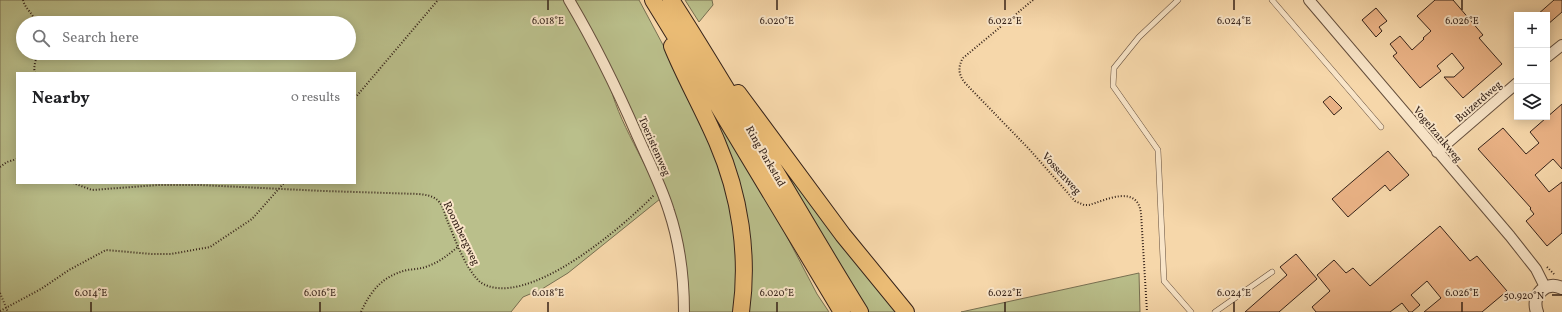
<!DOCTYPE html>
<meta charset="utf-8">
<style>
:root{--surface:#fff;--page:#f2f2f2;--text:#202124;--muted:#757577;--line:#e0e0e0}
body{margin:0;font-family:Vollkorn,serif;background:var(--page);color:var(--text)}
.controls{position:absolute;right:12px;top:12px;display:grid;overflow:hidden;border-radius:0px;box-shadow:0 2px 10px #0003}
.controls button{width:36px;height:36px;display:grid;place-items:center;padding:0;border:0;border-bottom:1px solid var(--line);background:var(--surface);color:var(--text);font:20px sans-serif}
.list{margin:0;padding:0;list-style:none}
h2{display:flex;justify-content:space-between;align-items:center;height:52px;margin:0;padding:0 16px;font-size:17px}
h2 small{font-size:13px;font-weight:400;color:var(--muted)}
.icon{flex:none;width:22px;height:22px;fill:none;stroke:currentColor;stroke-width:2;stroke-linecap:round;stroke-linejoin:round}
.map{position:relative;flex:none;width:1562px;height:312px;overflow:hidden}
.search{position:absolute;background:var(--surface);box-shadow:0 2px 10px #0003;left:16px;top:16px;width:340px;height:44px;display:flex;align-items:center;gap:10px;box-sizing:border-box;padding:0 14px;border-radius:22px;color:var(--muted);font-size:15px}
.panel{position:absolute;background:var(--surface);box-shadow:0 2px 10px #0003;left:16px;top:72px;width:340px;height:112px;border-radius:0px}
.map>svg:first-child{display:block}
.green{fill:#babf8b;stroke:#787052;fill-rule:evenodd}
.building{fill:#ebb386;stroke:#352219}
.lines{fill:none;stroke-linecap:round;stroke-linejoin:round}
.service-casing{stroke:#654f3d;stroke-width:6}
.minor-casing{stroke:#654f3d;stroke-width:12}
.tertiary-casing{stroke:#654f3d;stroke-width:14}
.trunk-casing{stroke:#352219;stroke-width:18}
.path{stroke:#352219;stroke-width:2;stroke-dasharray:1 2;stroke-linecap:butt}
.service{stroke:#f9e5c8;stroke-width:5}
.minor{stroke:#f9e5c8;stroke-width:10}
.tertiary{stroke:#f9e5c8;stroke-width:12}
.trunk{stroke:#ebbc75;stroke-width:16}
.ticks{fill:none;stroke:#352219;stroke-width:1.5}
.labels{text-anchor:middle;stroke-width:4;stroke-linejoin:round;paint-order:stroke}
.street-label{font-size:11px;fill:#352219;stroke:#f9e5c8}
.ticks-label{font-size:10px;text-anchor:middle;fill:#352219;stroke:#f9e5c8;stroke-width:4;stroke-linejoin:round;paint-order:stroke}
</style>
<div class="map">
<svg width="1562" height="312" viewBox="0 0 1562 312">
<rect width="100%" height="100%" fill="#f6d7aa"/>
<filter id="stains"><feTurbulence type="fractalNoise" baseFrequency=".005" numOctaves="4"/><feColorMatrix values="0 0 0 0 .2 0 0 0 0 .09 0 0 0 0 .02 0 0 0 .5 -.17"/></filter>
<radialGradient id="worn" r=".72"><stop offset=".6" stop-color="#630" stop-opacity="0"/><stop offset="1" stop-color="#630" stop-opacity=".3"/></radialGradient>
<path class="green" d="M 0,0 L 639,0 L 702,118 L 734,208 L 737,312 L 688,312 L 676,218 L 607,70 C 613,116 644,156 660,199 L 568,273 L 542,289 L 523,297 L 511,312 L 0,312 ZM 23,23 L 349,23 L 349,53 L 23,53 ZM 17,73 L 355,73 L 355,183 L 17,183 Z
M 685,0 L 712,0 L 713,5 L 699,22 Z
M 692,76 L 784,231 L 817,294 L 829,312 L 744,312 L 747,248 Z
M 757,124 L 898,312 L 868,312 L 844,274 Z
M 1139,273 L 1140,312 L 961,312 Z"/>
<path class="building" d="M 1435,0 L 1453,0 L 1483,35 L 1479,38 L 1502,64 L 1463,98 L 1444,77 L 1454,77 L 1464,68 L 1452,53 L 1437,66 L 1441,71 L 1420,88 L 1393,56 L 1397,53 L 1390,44 L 1400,36 L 1412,50 L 1424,39 L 1423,38 L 1431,31 L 1417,16 Z
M 1554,0 L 1562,0 L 1562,12 L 1547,25 L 1547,15 L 1537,15 Z
M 1376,8 L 1387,21 L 1379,27 L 1382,31 L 1376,37 L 1362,20 Z
M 1330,96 L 1342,108 L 1334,115 L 1323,102 Z
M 1562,104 L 1562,169 L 1553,159 L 1535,175 L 1549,192 L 1562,182 L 1562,233 L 1547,246 L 1526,221 L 1534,214 L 1530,209 L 1531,208 L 1478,149 L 1503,128 L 1526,154 L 1539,143 L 1530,132 Z
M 1388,151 L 1409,175 L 1390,191 L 1385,185 L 1348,217 L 1332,199 Z
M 1440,226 L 1470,261 L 1477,256 L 1507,291 L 1482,312 L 1424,312 L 1441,298 L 1427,281 L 1411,295 L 1420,305 L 1412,312 L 1409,312 L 1402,303 L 1390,312 L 1316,312 L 1312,307 L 1330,291 L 1317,275 L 1334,260 L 1346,273 L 1353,268 L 1370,286 Z
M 1296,254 L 1317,279 L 1279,312 L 1245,312 L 1287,275 L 1280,267 Z"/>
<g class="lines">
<defs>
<path id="service" d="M 1178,0 L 1139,37 L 1114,68 L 1113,86 L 1158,150 L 1164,281 L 1191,312
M 1272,0 L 1381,127
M 1215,312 L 1272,272"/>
<path id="minor" d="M 569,0 C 595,44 617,89 637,135 C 648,160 661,185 669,211 C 680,244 684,277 684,312
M 1309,0 L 1510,236 L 1536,269 L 1545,287
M 1547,57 L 1562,45
M 1437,152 L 1517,83"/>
<path id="tertiary" d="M 1537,312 C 1531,296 1545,280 1562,288"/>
<path id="trunk" d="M 653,0 L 717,104 L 842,312
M 671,0 C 737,102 796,209 860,312
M 672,46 C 685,78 703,109 717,142 C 740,195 749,255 741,312
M 738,93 L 843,235 L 906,312"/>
</defs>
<use href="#service" class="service-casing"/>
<use href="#minor" class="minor-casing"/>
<use href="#tertiary" class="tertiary-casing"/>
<use href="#trunk" class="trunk-casing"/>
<path class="path" d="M 23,0 C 25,9 34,14 36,23
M 1033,0 L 963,58 C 957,68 959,76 966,84 L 1029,149 L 1075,201 L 1084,205 L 1089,205 C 1106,200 1137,184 1141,213 L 1147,312
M 35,73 C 33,67 36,59 38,53
M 355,98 L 438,0
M 0,167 L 7,162 L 17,159
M 73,183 L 92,190 L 158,185 L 200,185 L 324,191 L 419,194 C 427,195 435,196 440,203 C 444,208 445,215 447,220 C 455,239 465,268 480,282 C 525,312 624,226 654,195
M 1547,267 L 1555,275
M 0,293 L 8,312
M 0,311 L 41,289 L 69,270 L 106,250 L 152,254 L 171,254 L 210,247 L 252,219 L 284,183
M 361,312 C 371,290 383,276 407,270 C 414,269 421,269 428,266 C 440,262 449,254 459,246"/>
<use href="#service" class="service"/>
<use href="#minor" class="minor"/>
<use href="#tertiary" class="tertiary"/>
<use href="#trunk" class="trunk"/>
</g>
<path class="ticks" d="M 548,0 L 548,10M 777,0 L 777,10M 1005,0 L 1005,10M 1234,0 L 1234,10M 1462,0 L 1462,10M 1552,295 L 1562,295M 91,302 L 91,312M 320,302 L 320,312M 548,302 L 548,312M 777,302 L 777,312M 1005,302 L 1005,312M 1234,302 L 1234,312M 1462,302 L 1462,312"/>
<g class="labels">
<g class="street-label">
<text transform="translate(1478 101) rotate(-41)" y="4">Buizerdweg</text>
<text transform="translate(1438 134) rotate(50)" y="4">Vogelzankweg</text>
<text transform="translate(655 146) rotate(66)" y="4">Toeristenweg</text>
<text transform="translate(766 156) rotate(60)" y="4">Ring Parkstad</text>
<text transform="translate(1062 173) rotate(48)" y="4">Vossenweg</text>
<text transform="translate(462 233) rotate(64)" y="4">Roombergweg</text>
</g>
</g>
<g class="ticks-label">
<text x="548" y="24">6.018°E</text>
<text x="777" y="24">6.020°E</text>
<text x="1005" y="24">6.022°E</text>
<text x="1234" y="24">6.024°E</text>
<text x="1462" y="24">6.026°E</text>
<text x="91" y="296">6.014°E</text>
<text x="320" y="296">6.016°E</text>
<text x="548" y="296">6.018°E</text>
<text x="777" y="296">6.020°E</text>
<text x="1005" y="296">6.022°E</text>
<text x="1234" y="296">6.024°E</text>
<text x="1462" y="296">6.026°E</text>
<text x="1524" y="299">50.920°N</text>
</g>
<rect width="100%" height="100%" filter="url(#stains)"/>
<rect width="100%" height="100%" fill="url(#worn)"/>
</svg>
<div class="controls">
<button>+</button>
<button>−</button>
<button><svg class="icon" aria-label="layers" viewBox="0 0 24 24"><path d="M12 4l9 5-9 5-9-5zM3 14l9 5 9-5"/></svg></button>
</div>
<div class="search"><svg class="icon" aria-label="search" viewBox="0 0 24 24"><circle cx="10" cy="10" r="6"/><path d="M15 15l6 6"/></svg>Search here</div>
<section class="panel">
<h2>Nearby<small>0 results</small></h2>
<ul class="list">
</ul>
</section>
</div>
